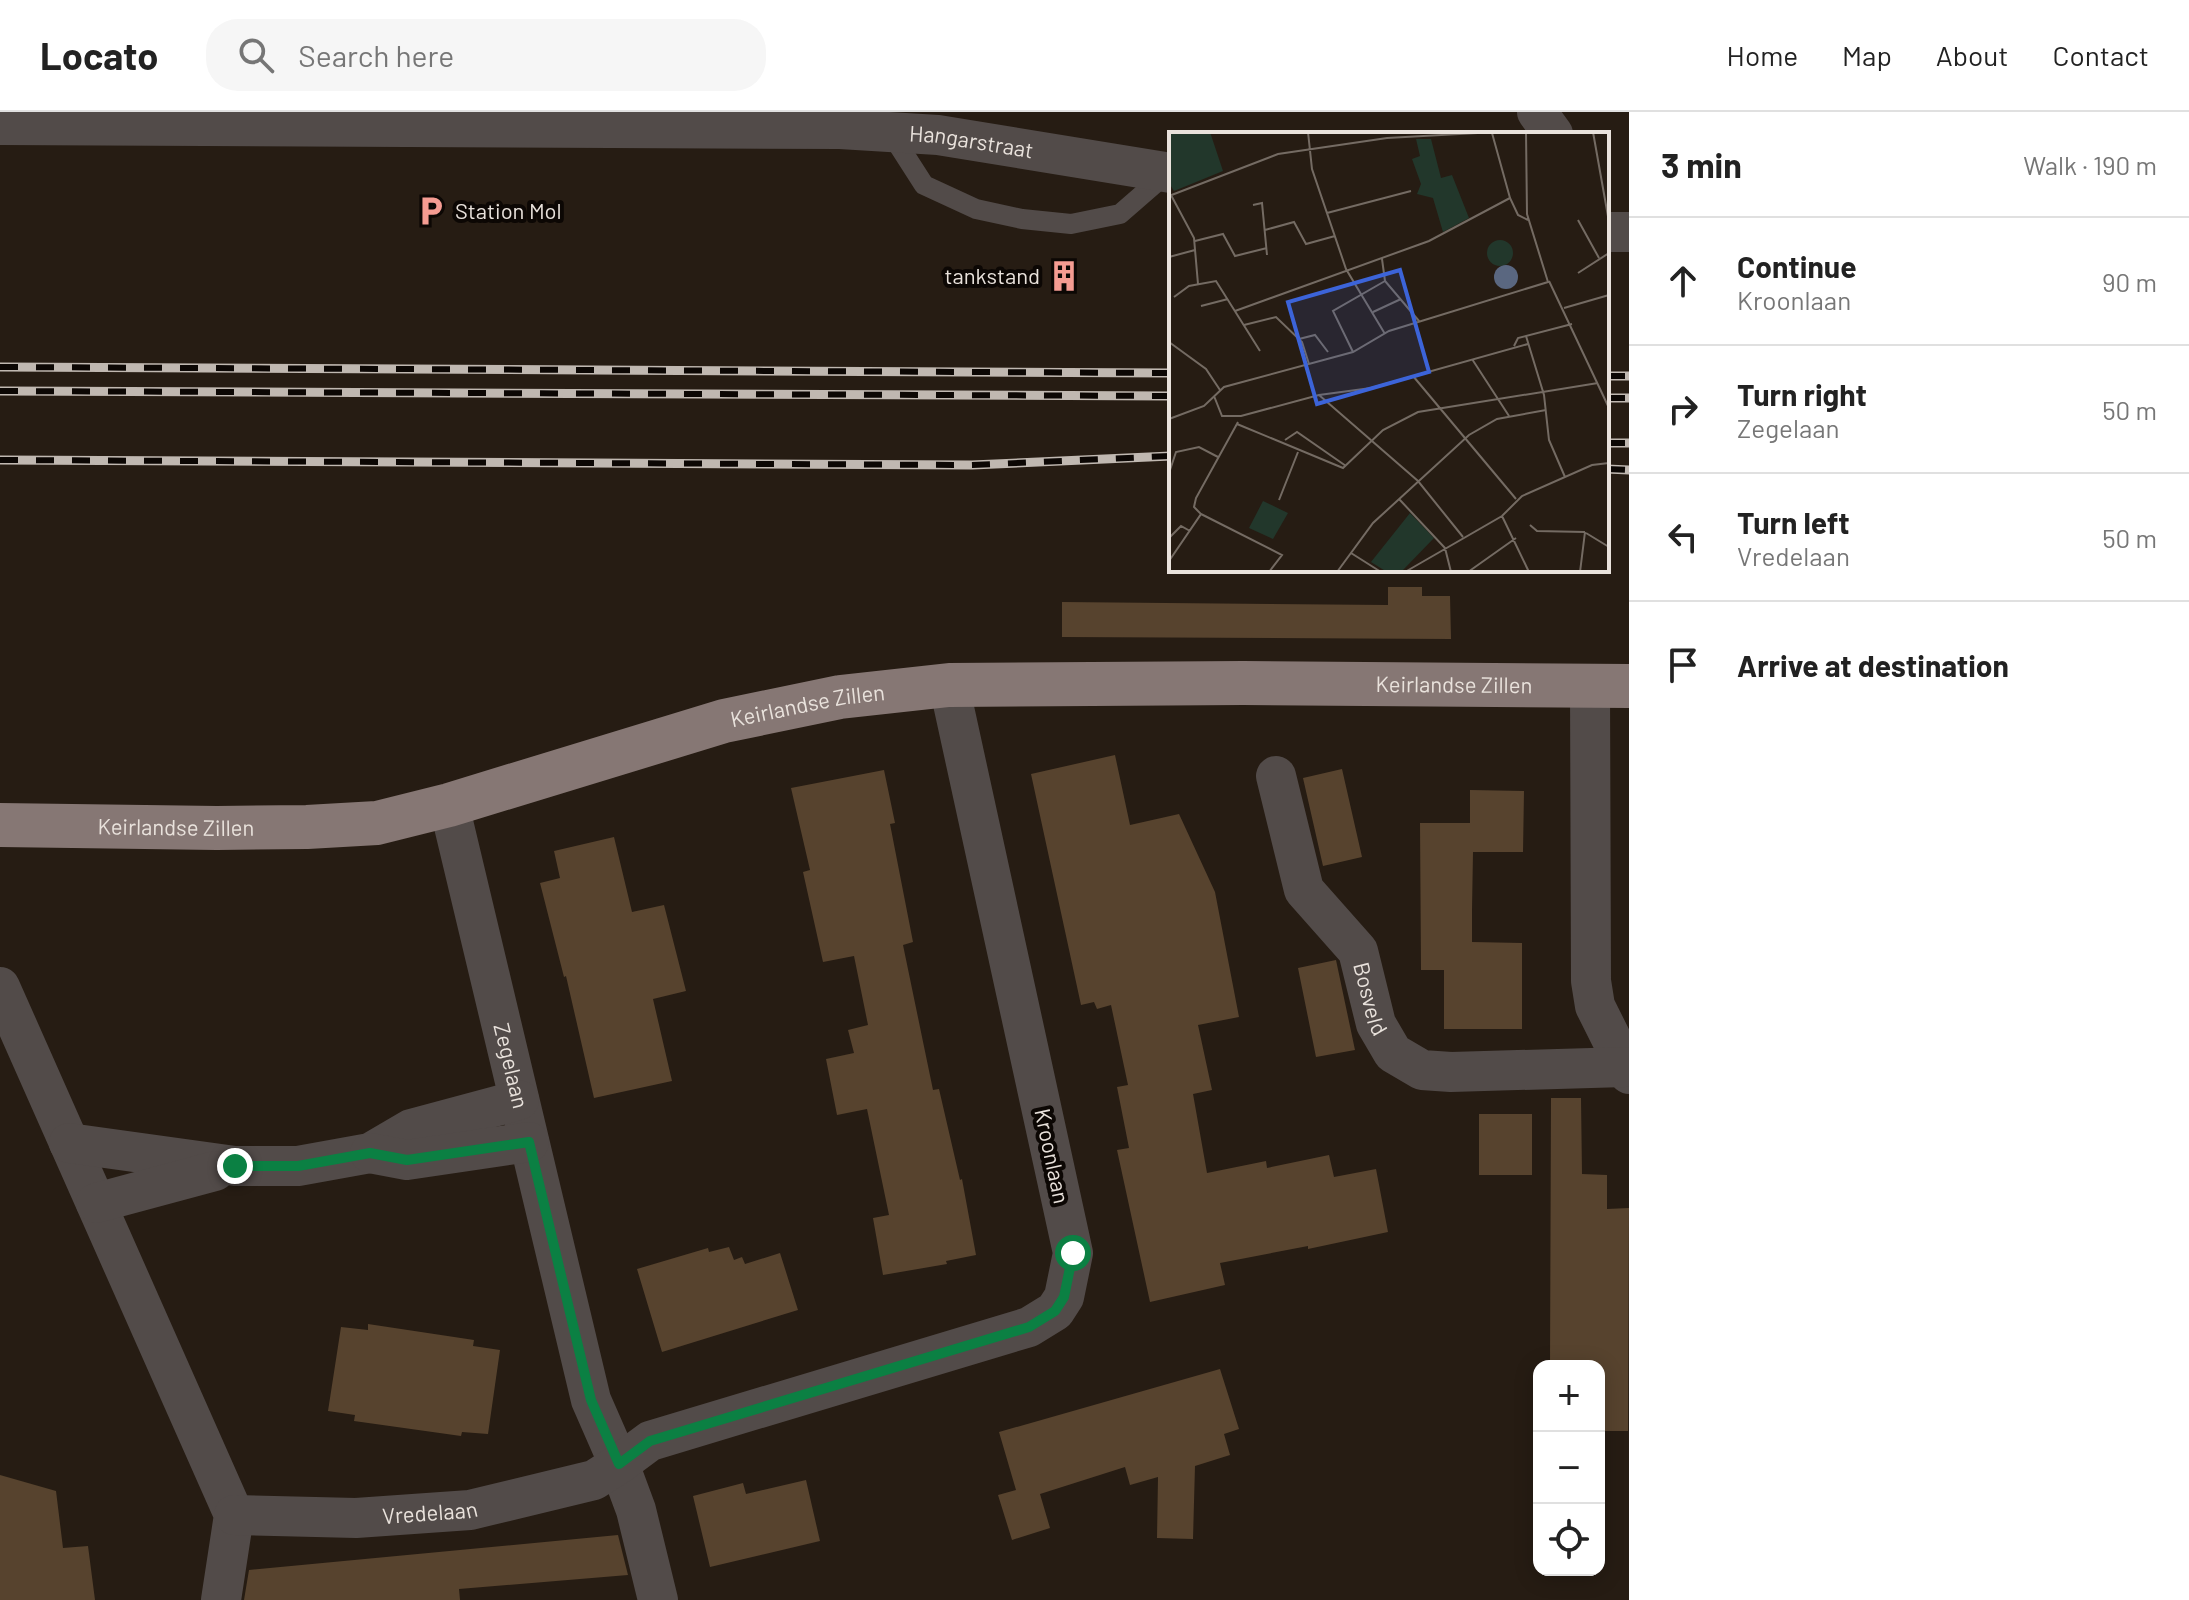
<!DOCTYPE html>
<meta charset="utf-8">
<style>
:root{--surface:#fff;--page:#f6f6f6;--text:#222;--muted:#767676;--line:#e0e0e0}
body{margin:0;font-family:Barlow,sans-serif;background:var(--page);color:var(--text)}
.controls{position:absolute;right:24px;bottom:24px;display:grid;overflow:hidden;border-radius:16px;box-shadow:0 4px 20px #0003}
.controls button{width:72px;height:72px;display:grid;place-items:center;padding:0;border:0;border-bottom:2px solid var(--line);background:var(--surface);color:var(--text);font:40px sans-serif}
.stop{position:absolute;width:24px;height:24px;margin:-18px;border:6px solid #0b8043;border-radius:50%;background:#fff}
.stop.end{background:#0b8043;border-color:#fff;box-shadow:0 2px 8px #0008}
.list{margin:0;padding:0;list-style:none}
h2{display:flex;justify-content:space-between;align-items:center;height:104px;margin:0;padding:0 32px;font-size:34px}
h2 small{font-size:26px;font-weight:400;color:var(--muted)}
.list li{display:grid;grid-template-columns:52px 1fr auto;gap:24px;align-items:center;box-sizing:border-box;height:128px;padding:0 32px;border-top:2px solid var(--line)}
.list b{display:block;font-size:30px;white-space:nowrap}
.list p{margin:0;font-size:26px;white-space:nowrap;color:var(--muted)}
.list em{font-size:26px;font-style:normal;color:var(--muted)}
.icon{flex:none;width:44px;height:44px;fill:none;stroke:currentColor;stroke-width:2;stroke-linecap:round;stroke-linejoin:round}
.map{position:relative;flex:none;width:1629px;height:1488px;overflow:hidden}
header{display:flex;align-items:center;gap:48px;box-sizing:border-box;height:112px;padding:0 40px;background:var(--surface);border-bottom:2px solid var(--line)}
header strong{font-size:38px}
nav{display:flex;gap:44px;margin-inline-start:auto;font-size:28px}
.search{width:560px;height:72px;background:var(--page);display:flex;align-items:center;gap:20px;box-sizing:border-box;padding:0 28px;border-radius:32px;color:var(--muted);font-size:30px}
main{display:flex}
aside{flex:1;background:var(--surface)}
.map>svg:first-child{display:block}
.building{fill:#57432e}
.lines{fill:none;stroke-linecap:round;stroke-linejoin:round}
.lane{stroke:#524b49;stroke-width:20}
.street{stroke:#524b49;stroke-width:40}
.primary{stroke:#867774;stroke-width:44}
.rail-casing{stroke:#c0b8b1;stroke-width:9}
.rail{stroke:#0c0704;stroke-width:6;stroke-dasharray:18;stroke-linecap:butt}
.route{stroke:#0b8043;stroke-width:10}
.labels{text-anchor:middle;stroke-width:8;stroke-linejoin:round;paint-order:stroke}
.street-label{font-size:22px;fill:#e9e2dc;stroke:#0c0704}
.poi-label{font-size:22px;fill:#e9e2dc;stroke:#0c0704;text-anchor:start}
.inset-road{fill:none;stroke:#746b63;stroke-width:2}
.view{fill:#3c64d9;fill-opacity:0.15;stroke:#3c64d9;stroke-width:4}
.inset-edge{fill:none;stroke:#e9e2dc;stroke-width:4}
</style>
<header>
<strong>Locato</strong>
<div class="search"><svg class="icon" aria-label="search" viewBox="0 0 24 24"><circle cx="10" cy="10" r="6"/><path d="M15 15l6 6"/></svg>Search here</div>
<nav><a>Home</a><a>Map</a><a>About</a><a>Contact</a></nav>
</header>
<main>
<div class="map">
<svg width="1629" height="1488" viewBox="0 0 1629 1488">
<rect width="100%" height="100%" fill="#261c13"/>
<path class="building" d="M 1388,475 L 1422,475 L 1422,484 L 1450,484 L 1451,527 L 1062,525 L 1062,490 L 1388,493 Z
M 1115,643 L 1130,713 L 1179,702 L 1215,780 L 1239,905 L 1198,913 L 1212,978 L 1193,982 L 1207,1061 L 1266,1049 L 1267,1056 L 1329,1043 L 1334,1065 L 1376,1057 L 1388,1120 L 1308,1137 L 1308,1134 L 1220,1151 L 1225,1173 L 1150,1190 L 1117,1038 L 1129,1036 L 1117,975 L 1128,973 L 1111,893 L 1097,897 L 1094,890 L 1081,893 L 1031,662 Z
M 1342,657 L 1362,745 L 1323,754 L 1303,666 Z
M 884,658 L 895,711 L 890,712 L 913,830 L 903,833 L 933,978 L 939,977 L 960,1068 L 962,1067 L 976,1143 L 946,1149 L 947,1152 L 883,1163 L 873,1106 L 889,1103 L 867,997 L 837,1003 L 826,947 L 854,941 L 848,918 L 868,913 L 854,844 L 823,850 L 803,760 L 810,758 L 791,676 Z
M 1470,678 L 1524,679 L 1523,740 L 1473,740 L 1472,798 L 1472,830 L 1522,831 L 1522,917 L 1444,917 L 1444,858 L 1421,858 L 1420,711 L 1470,711 Z
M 614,725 L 632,800 L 664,793 L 686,879 L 653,887 L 672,969 L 594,986 L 566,864 L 564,865 L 540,771 L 560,766 L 554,739 Z
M 1336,848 L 1355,938 L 1316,945 L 1298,856 Z
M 1551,986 L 1581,986 L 1582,1062 L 1607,1063 L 1607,1097 L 1629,1096 L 1628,1319 L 1599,1319 L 1599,1254 L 1550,1254 Z
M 1479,1002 L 1532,1002 L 1532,1063 L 1479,1063 Z
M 729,1135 L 734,1148 L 742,1145 L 745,1152 L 780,1141 L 798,1198 L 662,1240 L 637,1157 L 708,1136 L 709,1140 Z
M 368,1212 L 474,1228 L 473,1234 L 500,1238 L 488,1322 L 462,1320 L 461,1324 L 354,1309 L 355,1303 L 328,1299 L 341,1215 L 368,1218 Z
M 1220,1257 L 1239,1317 L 1224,1322 L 1230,1343 L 1195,1354 L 1193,1427 L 1157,1426 L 1158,1365 L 1130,1373 L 1125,1355 L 1040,1382 L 1050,1416 L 1012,1428 L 998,1383 L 1016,1378 L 999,1320 Z
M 0,1363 L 56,1379 L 63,1436 L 88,1434 L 95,1488 L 0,1488 Z
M 806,1368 L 820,1429 L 710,1455 L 693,1384 L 743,1371 L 746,1382 Z
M 618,1423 L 628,1463 L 459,1477 L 460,1488 L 244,1488 L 249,1458 Z"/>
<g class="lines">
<path class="lane" d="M 890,20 L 924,73 L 976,97 L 1022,107 L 1071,112 L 1120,102 L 1166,62"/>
<g class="street">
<path d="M 1537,0 L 1553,22"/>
<path id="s1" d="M 0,13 L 840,17 L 938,23 L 1171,61"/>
<path d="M 1607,120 L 1629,120"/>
<path d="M 1590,574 L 1591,869 L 1595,894 L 1629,962"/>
<path id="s2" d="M 1276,664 L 1304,778 L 1358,839 L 1376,912 L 1393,941 L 1422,958 L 1451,960 L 1625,955"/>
<path id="s3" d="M 449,693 L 591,1288 L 619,1352 L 636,1398 L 658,1488"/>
<path d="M 0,875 L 234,1403 L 221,1488"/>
<path d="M 69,1031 L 235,1054 L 298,1054 L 370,1041 L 411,1017 L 519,988"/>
<path d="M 370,1041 L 407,1048 L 529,1030"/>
<path d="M 96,1091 L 215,1059"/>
<path id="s4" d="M 234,1403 L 356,1406 L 470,1398 L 594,1368 L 619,1352 L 650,1329 L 1029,1215 L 1055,1199 L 1064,1185 L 1073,1141 L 949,573"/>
</g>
<path class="primary" id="s5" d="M 0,713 L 217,716 L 307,715 L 377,711 L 449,693 L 724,609 L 840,585 L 949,573 L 1243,571 L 1629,574"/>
<defs>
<path id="rail" d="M 0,255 L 1171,261
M 1607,264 L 1629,264
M 0,279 L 1171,284
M 1607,286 L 1629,286
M 1607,331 L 1629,331
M 0,348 L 972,353 L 1171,344
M 1607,357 L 1629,358"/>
</defs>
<use href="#rail" class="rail-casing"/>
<use href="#rail" class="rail"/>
</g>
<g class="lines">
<path class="route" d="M 235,1054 L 298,1054 L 370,1041 L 407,1048 L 529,1030 L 591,1288 L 619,1352 L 650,1329 L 1029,1215 L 1055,1199 L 1064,1185 L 1073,1141"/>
</g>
<defs>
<symbol id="parking-bare" viewBox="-9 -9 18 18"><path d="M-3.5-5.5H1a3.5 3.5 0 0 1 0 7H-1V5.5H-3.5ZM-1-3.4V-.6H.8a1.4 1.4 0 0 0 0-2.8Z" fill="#f59c92" stroke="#0c0704" stroke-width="2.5" paint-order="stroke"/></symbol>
<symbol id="building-bare" viewBox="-9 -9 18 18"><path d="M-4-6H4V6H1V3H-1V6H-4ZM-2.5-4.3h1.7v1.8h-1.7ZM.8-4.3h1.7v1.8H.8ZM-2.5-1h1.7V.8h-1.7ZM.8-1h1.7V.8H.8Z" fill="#f59c92" stroke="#0c0704" stroke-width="2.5" paint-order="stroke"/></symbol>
</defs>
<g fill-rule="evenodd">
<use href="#parking-bare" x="409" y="77" width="44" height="44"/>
<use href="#building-bare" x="1042" y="142" width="44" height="44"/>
</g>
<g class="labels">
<g class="street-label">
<text dy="8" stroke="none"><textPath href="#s1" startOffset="972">Hangarstraat</textPath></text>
<text dy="8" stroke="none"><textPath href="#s5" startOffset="1472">Keirlandse Zillen</textPath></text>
<text dy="8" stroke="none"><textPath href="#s5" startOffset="824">Keirlandse Zillen</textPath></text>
<text dy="8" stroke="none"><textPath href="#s5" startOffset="176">Keirlandse Zillen</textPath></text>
<text dy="8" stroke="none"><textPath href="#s2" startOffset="248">Bosveld</textPath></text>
<text dy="8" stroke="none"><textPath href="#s3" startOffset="268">Zegelaan</textPath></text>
<text transform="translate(1052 1044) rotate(78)" y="8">Kroonlaan</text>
<text dy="8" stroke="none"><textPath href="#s4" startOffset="196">Vredelaan</textPath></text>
</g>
<g class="poi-label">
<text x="455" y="107">Station Mol</text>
<text x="1040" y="172" text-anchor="end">tankstand</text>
</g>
</g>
<g transform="translate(1169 20)">
<rect width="440" height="440" fill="#261c13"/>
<path d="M 0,0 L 41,0 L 54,39 L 5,59 L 0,51 ZM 247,7 L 262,7 L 272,46 L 283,43 L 300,86 L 274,100 L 264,66 L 248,62 L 252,52 L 243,27 L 251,24 ZM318 121a13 13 0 1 1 26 0a13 13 0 1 1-26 0ZM 94,369 L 119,381 L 104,407 L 80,396 ZM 241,381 L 265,406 L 234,438 L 218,440 L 202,430 Z" fill="#22372b"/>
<path d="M325 145a12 12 0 1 1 24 0a12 12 0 1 1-24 0Z" fill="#5a6780"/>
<path class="inset-road" d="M 139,0 L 143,37 L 177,137 L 216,202M 424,0 L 440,90M 323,1 L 341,66 L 349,83 L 359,88M 2,63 L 25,106 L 29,152M 0,64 L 109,22 L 218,6 L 327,0M 84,73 L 93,71 L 98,123M 158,81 L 242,59M 409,88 L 430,126M 96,98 L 125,90 L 137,112 L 166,104M 26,109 L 54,102 L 66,124 L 98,116M 0,125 L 26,118M 213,127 L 216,149 L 250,189M 409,141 L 440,121M 380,149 L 440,276M 5,165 L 20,154 L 47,149 L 91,219M 32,174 L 59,167M 395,176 L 440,163M 66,179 L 260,109 L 341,66M 204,180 L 232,167M 75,193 L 107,185 L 133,210 L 140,232M 357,204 L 375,263 L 380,308 L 396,345M 130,207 L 146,203 L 159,220M 0,210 L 37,237 L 51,258M 345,214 L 349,206 L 403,192M 184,220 L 164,179 L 216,149M 303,227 L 340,284M 244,244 L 347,367M 150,263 L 249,349 L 294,405M 45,264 L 53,284 L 72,284 L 150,263 L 202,256 L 359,212M 0,287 L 35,274 L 55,255 L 184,220 L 220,199 L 379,150 L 358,82 L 357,0M 68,292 L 174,336 L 214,298 L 249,280 L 429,251M 116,308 L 128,300 L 177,334M 0,341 L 7,320 L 30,315 L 49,325M 230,367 L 276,416 L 282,440M 110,368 L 129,320M 32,382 L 113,423 L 100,440M 333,384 L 360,440M 361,393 L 368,399 L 416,400M 417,401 L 440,415M 0,406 L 12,394 L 21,399M 182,421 L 212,440M 0,429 L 32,382 L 25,375 L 27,366 L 69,290M 168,440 L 204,391 L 300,303 L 328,287 L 377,278M 236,440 L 333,384 L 353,364 L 423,333 L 440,331M 299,440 L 347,406M 411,440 L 416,400"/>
<path class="view" d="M 231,138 L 260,240 L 148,272 L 119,170 Z"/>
<rect width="440" height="440" class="inset-edge"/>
</g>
</svg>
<div class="controls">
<button>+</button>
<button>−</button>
<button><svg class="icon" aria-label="locate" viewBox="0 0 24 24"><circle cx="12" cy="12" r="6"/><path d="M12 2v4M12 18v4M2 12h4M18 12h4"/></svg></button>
</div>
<div class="stop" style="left:1073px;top:1141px"></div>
<div class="stop end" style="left:235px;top:1054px"></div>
</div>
<aside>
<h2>3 min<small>Walk · 190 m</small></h2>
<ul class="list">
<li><svg class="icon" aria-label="ahead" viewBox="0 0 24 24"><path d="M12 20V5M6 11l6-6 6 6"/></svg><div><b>Continue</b><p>Kroonlaan</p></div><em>90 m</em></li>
<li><svg class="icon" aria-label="right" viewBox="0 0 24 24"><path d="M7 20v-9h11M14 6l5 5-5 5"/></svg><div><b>Turn right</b><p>Zegelaan</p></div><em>50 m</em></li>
<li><svg class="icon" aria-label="left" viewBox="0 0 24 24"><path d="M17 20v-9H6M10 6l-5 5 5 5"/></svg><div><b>Turn left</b><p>Vredelaan</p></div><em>50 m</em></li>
<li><svg class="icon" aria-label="arrive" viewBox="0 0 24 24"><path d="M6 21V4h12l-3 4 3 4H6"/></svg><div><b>Arrive at destination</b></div></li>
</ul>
</aside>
</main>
